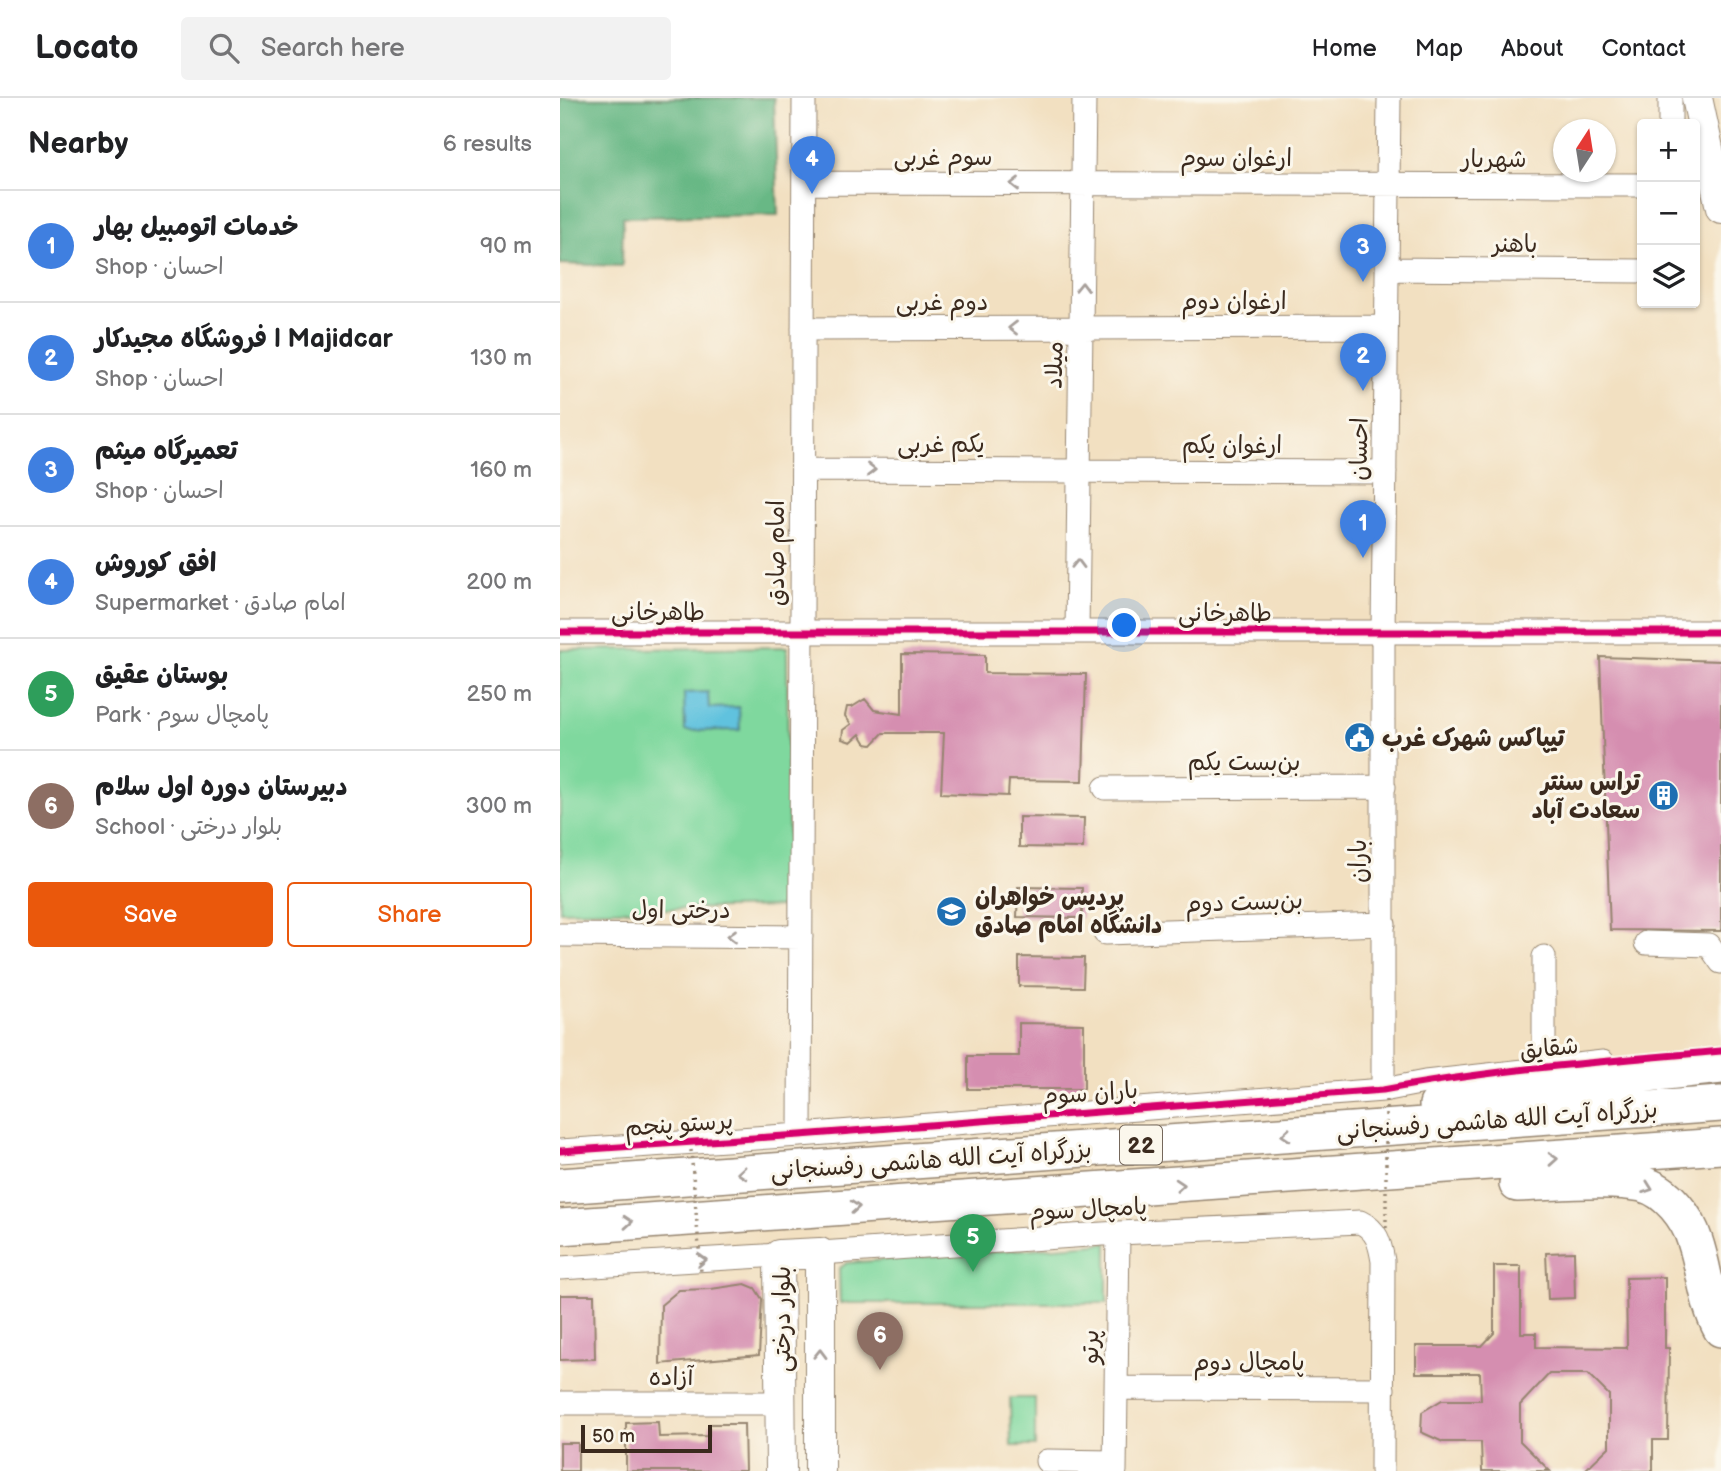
<!DOCTYPE html>
<meta charset="utf-8">
<style>
:root{--surface:#fff;--page:#f2f2f2;--text:#202124;--muted:#757577;--line:#e0e0e0;--accent:#ea580c}
body{margin:0;font-family:"Balsamiq Sans","Playpen Sans Arabic",sans-serif;background:var(--page);color:var(--text)}
.controls{position:absolute;right:21px;top:21px;display:grid;overflow:hidden;border-radius:7px;box-shadow:0 2px 5px #0004}
.controls button{width:63px;height:63px;display:grid;place-items:center;padding:0;border:0;border-bottom:2px solid var(--line);background:var(--surface);color:var(--text);font:35px sans-serif}
.compass{position:absolute;left:993px;top:21px;width:63px;height:63px;border-radius:50%;background:var(--surface);box-shadow:0 2px 5px #0004;rotate:12deg}
.scale{position:absolute;left:21px;bottom:18px;width:131px;box-sizing:border-box;padding-left:7px;border:4px solid #3b2a1e;border-top:0;font-size:19px;line-height:24px;white-space:nowrap;color:#3b2a1e;-webkit-text-stroke:5px #fbf7ec;paint-order:stroke}
.you{position:absolute;left:565px;top:528px;width:24px;height:24px;margin:-18px;border:5px solid #fff;border-radius:50%;background:#1a73e8;box-shadow:0 0 0 10px #1a73e833}
.badge{display:grid;place-items:center;width:46px;height:46px;border-radius:50%;background:var(--accent);color:#fff;font-size:23px;font-weight:700}
.pin{position:absolute;translate:-50% -58px;filter:drop-shadow(0 2px 4px #0008)}
.pin::after{content:'';position:absolute;top:37px;width:24px;height:21px;background:inherit;clip-path:polygon(0 0,100% 0,50% 100%)}
.list{margin:0;padding:0;list-style:none}
h2{display:flex;justify-content:space-between;align-items:center;height:91px;margin:0;padding:0 28px;font-size:30px}
h2 small{font-size:23px;font-weight:400;color:var(--muted)}
.list li{display:grid;grid-template-columns:46px 1fr auto;gap:21px;align-items:center;box-sizing:border-box;height:112px;padding:0 28px;border-top:2px solid var(--line)}
.list b{display:block;font-size:26px;white-space:nowrap}
.list p{margin:0;font-size:23px;white-space:nowrap;color:var(--muted)}
.list em{font-size:23px;font-style:normal;color:var(--muted)}
.actions{display:flex;gap:14px;padding:21px 28px}
.actions a{flex:1;padding:16px 0;border:2px solid var(--accent);border-radius:7px;text-align:center;font-size:24px;color:var(--accent)}
.actions .main{background:var(--accent);color:#fff}
.icon{flex:none;width:38px;height:38px;fill:none;stroke:currentColor;stroke-width:2;stroke-linecap:round;stroke-linejoin:round}
.map{position:relative;flex:none;width:1161px;height:1373px;overflow:hidden}
header{display:flex;align-items:center;gap:42px;box-sizing:border-box;height:98px;padding:0 35px;background:var(--surface);border-bottom:2px solid var(--line)}
header strong{font-size:33px}
nav{display:flex;gap:38px;margin-inline-start:auto;font-size:24px}
.search{width:490px;height:63px;background:var(--page);display:flex;align-items:center;gap:18px;box-sizing:border-box;padding:0 24px;border-radius:7px;color:var(--muted);font-size:26px}
main{display:flex}
aside{flex:1;background:var(--surface)}
.map>svg:first-child{display:block}
.green{fill:#7fd89e;stroke:#5d815e;stroke-width:2}
.forest{fill:#67b885;stroke:#517152;stroke-width:2}
.water{fill:#60c2de;stroke:#4e767e;stroke-width:2}
.building{fill:#d58eb0}
.lines{fill:none;stroke-linecap:round;stroke-linejoin:round}
.minor-casing{stroke:#968570;stroke-width:25}
.major-casing{stroke:#968570;stroke-width:32}
.highway-casing{stroke:#968570;stroke-width:38}
.minor{stroke:#fff;stroke-width:23}
.major{stroke:#fff;stroke-width:30}
.highway{stroke:#fff;stroke-width:35}
.path-bridge{stroke:#968570;stroke-width:3.5;stroke-dasharray:2 5;stroke-linecap:butt}
.cycleway-casing{stroke:#fbf7ec;stroke-width:11}
.cycleway{stroke:#d6006c;stroke-width:7}
.oneway{stroke:#a79f9a}
.labels{text-anchor:middle;stroke-width:6;stroke-linejoin:round;paint-order:stroke}
.shield{fill:#fbf7ec;stroke:#75685c;stroke-width:2}
.shield-label{font-size:23px;font-weight:bold;fill:#3b2a1e}
.street-label{font-size:24px;fill:#3b2a1e;stroke:#fbf7ec}
.poi-label{font-size:24px;font-weight:bold;fill:#3b2a1e;stroke:#fbf7ec;text-anchor:start}
</style>
<header>
<strong>Locato</strong>
<div class="search"><svg class="icon" aria-label="search" viewBox="0 0 24 24"><circle cx="10" cy="10" r="6"/><path d="M15 15l6 6"/></svg>Search here</div>
<nav><a>Home</a><a>Map</a><a>About</a><a>Contact</a></nav>
</header>
<main>
<aside>
<h2>Nearby<small>6 results</small></h2>
<ul class="list">
<li><span class="badge" style="background:#3f7fe0">1</span><div><b>خدمات اتومبیل بهار</b><p>Shop · احسان</p></div><em>90 m</em></li>
<li><span class="badge" style="background:#3f7fe0">2</span><div><b>فروشگاه مجیدکار | Majidcar</b><p>Shop · احسان</p></div><em>130 m</em></li>
<li><span class="badge" style="background:#3f7fe0">3</span><div><b>تعمیرگاه میثم</b><p>Shop · احسان</p></div><em>160 m</em></li>
<li><span class="badge" style="background:#3f7fe0">4</span><div><b>افق کوروش</b><p>Supermarket · امام صادق</p></div><em>200 m</em></li>
<li><span class="badge" style="background:#2e9e5b">5</span><div><b>بوستان عقیق</b><p>Park · پامچال سوم</p></div><em>250 m</em></li>
<li><span class="badge" style="background:#8d6e63">6</span><div><b>دبیرستان دوره اول سلام</b><p>School · بلوار درختی</p></div><em>300 m</em></li>
</ul>
<div class="actions"><a class="main">Save</a><a>Share</a></div>
</aside>
<div class="map">
<svg width="1161" height="1373" viewBox="0 0 1161 1373">
<rect width="100%" height="100%" fill="#fbf7ec"/>
<filter id="ink" filterUnits="userSpaceOnUse"><feTurbulence type="fractalNoise" baseFrequency=".0143" numOctaves="2"/><feDisplacementMap in="SourceGraphic" scale="14" xChannelSelector="R" yChannelSelector="G"/><feConvolveMatrix kernelMatrix="1 2 1 2 8 2 1 2 1" color-interpolation-filters="sRGB"/></filter>
<filter id="wash" filterUnits="userSpaceOnUse"><feTurbulence type="fractalNoise" baseFrequency=".00686" numOctaves="4" result="noise"/><feDisplacementMap in="SourceGraphic" scale="28" xChannelSelector="R" yChannelSelector="G"/><feGaussianBlur stdDeviation="1.57" result="paint"/><feColorMatrix in="noise" values="0 0 0 0 0 0 0 0 0 0 0 0 0 0 0 0 0 1.4 0 .05"/><feComposite in="paint" operator="in"/></filter>
<g filter="url(#wash)">
<rect width="100%" height="100%" fill="#f2e0c1"/>
<path class="green" d="M 227,549 L 229,809 L 0,813 L 0,552 Z
M 547,1145 L 547,1205 L 280,1205 L 279,1171 L 286,1165 Z
M 450,1300 L 475,1300 L 475,1348 L 451,1348 Z"/>
<path class="forest" d="M 0,0 L 214,0 L 218,117 L 63,119 L 62,168 L 0,166 Z"/>
<path class="water" d="M 148,594 L 149,610 L 179,609 L 180,632 L 125,633 L 124,595 Z"/>
<g id="blocks">
<path class="building" d="M 342,556 L 425,557 L 425,575 L 526,576 L 523,683 L 449,682 L 448,698 L 381,695 L 384,635 L 323,635 L 312,647 L 306,646 L 300,636 L 291,644 L 282,641 L 283,632 L 291,626 L 285,618 L 287,609 L 292,609 L 305,601 L 314,612 L 342,616 Z
M 1040,559 L 1161,563 L 1161,833 L 1050,832 Z
M 459,719 L 524,720 L 523,750 L 459,749 Z
M 458,789 L 522,790 L 522,820 L 457,819 Z
M 459,859 L 524,860 L 523,889 L 459,888 Z
M 459,925 L 524,926 L 524,991 L 408,991 L 408,958 L 459,958 Z
M 1014,1154 L 1015,1200 L 988,1201 L 986,1155 Z
M 934,1168 L 961,1168 L 961,1235 L 976,1235 L 976,1249 L 1067,1250 L 1066,1180 L 1105,1179 L 1105,1250 L 1109,1250 L 1108,1342 L 1093,1342 L 1093,1373 L 1024,1373 L 1049,1349 L 1049,1297 L 1028,1276 L 989,1276 L 960,1307 L 960,1343 L 990,1373 L 922,1373 L 921,1344 L 883,1344 L 861,1334 L 862,1314 L 882,1302 L 921,1302 L 920,1275 L 856,1275 L 856,1248 L 922,1248 L 934,1235 Z
M 185,1186 L 195,1190 L 202,1201 L 199,1257 L 100,1266 L 101,1207 L 119,1192 L 151,1191 Z
M 0,1197 L 34,1197 L 35,1261 L 0,1262 Z
M 98,1324 L 99,1339 L 149,1338 L 149,1326 L 184,1326 L 185,1373 L 66,1373 L 66,1325 Z
M 0,1345 L 18,1345 L 18,1373 L 0,1373 Z"/>
</g>
</g>
<g filter="url(#ink)">
<use href="#blocks" fill-opacity="0" stroke="#968570" stroke-width="2"/>
<g class="lines">
<defs>
<path id="minor" d="M 1110,0 L 1110,26
M 244,85 L 1082,87
M 827,171 L 1082,173
M 243,231 L 826,229
M 243,372 L 825,374
M 0,534 L 1161,534
M 517,534 L 524,0
M 545,690 L 824,689
M 545,835 L 824,826
M 0,837 L 241,839
M 1086,845 L 1149,847 L 1161,864
M 984,859 L 984,969
M 823,992 L 823,534 L 829,0
M 240,1037 L 244,0
M 0,1053 L 240,1037 L 823,992 L 865,984 L 1043,964
M 260,1155 L 558,1135 L 800,1124 C 817,1132 820,1145 823,1163 L 822,1373
M 0,1170 L 219,1157
M 556,1290 L 823,1291
M 0,1305 L 221,1305
M 487,1363 L 555,1364
M 555,1373 L 558,1135"/>
<path id="major" d="M 1137,0 L 1161,110
M 221,1373 L 219,1157 L 260,1155 L 260,1373"/>
<path id="highway" d="M 877,1007 L 993,986 L 1161,968
M 957,1086 C 993,1085 1049,1079 1082,1086 C 1107,1092 1128,1120 1135,1143 C 1145,1172 1146,1204 1161,1231
M 0,1088 L 1161,1006
M 0,1129 L 1161,1048"/>
</defs>
<use href="#minor" class="minor-casing"/>
<use href="#major" class="major-casing"/>
<use href="#highway" class="highway-casing"/>
<use href="#minor" class="minor"/>
<use href="#major" class="major"/>
<use href="#highway" class="highway"/>
<path class="path-bridge" d="M 131,1052 L 141,1174
M 826,1130 L 826,995"/>
<defs>
<path id="cycleway" d="M 0,534 L 1161,534
M 0,1053 L 240,1037 L 823,992 C 935,971 1048,963 1161,953"/>
</defs>
<use href="#cycleway" class="cycleway-casing"/>
<use href="#cycleway" class="cycleway"/>
</g>
<defs><path id="oneway-chevron" d="M-2-3.5L2.5 0L-2 3.5" fill="none" stroke-width="1.6" stroke-linecap="round" stroke-linejoin="round" transform="scale(1.75)"/></defs>
<g class="oneway">
<use href="#oneway-chevron" transform="translate(455 86) rotate(-180)"/>
<use href="#oneway-chevron" transform="translate(522 189) rotate(-89)"/>
<use href="#oneway-chevron" transform="translate(453 230) rotate(180)"/>
<use href="#oneway-chevron" transform="translate(311 372)"/>
<use href="#oneway-chevron" transform="translate(518 466) rotate(-89)"/>
<use href="#oneway-chevron" transform="translate(172 838) rotate(-180)"/>
<use href="#oneway-chevron" transform="translate(726 1037) rotate(176)"/>
<use href="#oneway-chevron" transform="translate(993 1061) rotate(-4)"/>
<use href="#oneway-chevron" transform="translate(182 1075) rotate(176)"/>
<use href="#oneway-chevron" transform="translate(620 1087) rotate(-4)"/>
<use href="#oneway-chevron" transform="translate(1088 1090) rotate(20)"/>
<use href="#oneway-chevron" transform="translate(295 1109) rotate(-4)"/>
<use href="#oneway-chevron" transform="translate(68 1124) rotate(-4)"/>
<use href="#oneway-chevron" transform="translate(142 1162) rotate(-3)"/>
<use href="#oneway-chevron" transform="translate(260 1256) rotate(-89)"/>
</g>
</g>
<defs>
<symbol id="civic-disc" viewBox="-11 -11 22 22"><circle r="9.5" fill="#1f6fb2" stroke="#fbf7ec"/><path d="M-.6-6.5H3V-4.5H.6V-3L4-1V1h2V6H-6V1h2V-1L-.6-3ZM-1.2 2.5V6h2.4V2.5Z" fill="#fff"/></symbol>
<symbol id="building-disc" viewBox="-11 -11 22 22"><circle r="9.5" fill="#1f6fb2" stroke="#fbf7ec"/><path d="M-4-6H4V6H1V3H-1V6H-4ZM-2.5-4.3h1.7v1.8h-1.7ZM.8-4.3h1.7v1.8H.8ZM-2.5-1h1.7V.8h-1.7ZM.8-1h1.7V.8H.8Z" fill="#fff"/></symbol>
<symbol id="university-disc" viewBox="-11 -11 22 22"><circle r="9.5" fill="#1f6fb2" stroke="#fbf7ec"/><path d="M0-5L7-2L0 1L-7-2ZM-4 1L0 2.5L4 1V4Q0 6-4 4Z" fill="#fff"/></symbol>
</defs>
<g fill-rule="evenodd">
<use href="#civic-disc" x="782" y="622" width="35" height="35"/>
<use href="#building-disc" x="1086" y="680" width="35" height="35"/>
<use href="#university-disc" x="374" y="796" width="35" height="35"/>
</g>
<g class="labels">
<rect class="shield" x="560" y="1027.5" width="42" height="39" rx="5"/>
<g class="shield-label">
<text x="581" y="1055">22</text>
</g>
<g class="street-label">
<text x="383" y="67">سوم غربی</text>
<text x="676" y="68">ارغوان سوم</text>
<text x="934" y="69">شهریار</text>
<text x="955" y="154">باهنر</text>
<text x="674" y="211">ارغوان دوم</text>
<text x="382" y="212">دوم غربی</text>
<text transform="translate(494 267) rotate(-89)" y="8">میلاد</text>
<text x="381" y="354">یکم غربی</text>
<text x="672" y="355">ارغوان یکم</text>
<text transform="translate(799 351) rotate(-89)" y="8">احسان</text>
<text transform="translate(216 455) rotate(-90)" y="8">امام صادق</text>
<text x="98" y="522">طاهرخانی</text>
<text x="665" y="523">طاهرخانی</text>
<text x="684" y="672">بن‌بست یکم</text>
<text transform="translate(798 763) rotate(-90)" y="8">باران</text>
<text transform="translate(684 804) rotate(-2)" y="8">بن‌بست دوم</text>
<text x="121" y="820">درختی اول</text>
<text transform="translate(989 950) rotate(-6)" y="8">شقایق</text>
<text transform="translate(530 995) rotate(-4)" y="8">باران سوم</text>
<text transform="translate(937 1022) rotate(-4)" y="8">بزرگراه آیت الله هاشمی رفسنجانی</text>
<text transform="translate(119 1026) rotate(-4)" y="8">پرستو پنجم</text>
<text transform="translate(371 1062) rotate(-4)" y="8">بزرگراه آیت الله هاشمی رفسنجانی</text>
<text transform="translate(528 1111) rotate(-3)" y="8">پامچال سوم</text>
<text transform="translate(222 1221) rotate(-90)" y="8">بلوار درختی</text>
<text transform="translate(530 1249) rotate(-89)" y="8">پرتو</text>
<text x="689" y="1272">پامچال دوم</text>
<text x="111" y="1287">آزاده</text>
</g>
<g class="poi-label">
<text x="822" y="648">تیپاکس شهرک غرب</text>
<text x="1080" y="692" text-anchor="end">تراس سنتر<tspan x="1080" dy="28">سعادت آباد</tspan></text>
<text x="415" y="807">پردیس خواهران<tspan x="415" dy="28">دانشگاه امام صادق</tspan></text>
</g>
</g>
</svg>
<div class="controls">
<button>+</button>
<button>−</button>
<button><svg class="icon" aria-label="layers" viewBox="0 0 24 24"><path d="M12 4l9 5-9 5-9-5zM3 14l9 5 9-5"/></svg></button>
</div>
<svg class="compass" viewBox="-18 -18 36 36"><path d="M0-13l5 13h-10z" fill="#e53935"/><path d="M0 13l5-13h-10z" fill="#757577"/></svg>
<div class="scale">50 m</div>
<div class="you"></div>
<div class="pin badge" style="left:803px;top:460px;background:#3f7fe0">1</div>
<div class="pin badge" style="left:803px;top:293px;background:#3f7fe0">2</div>
<div class="pin badge" style="left:803px;top:184px;background:#3f7fe0">3</div>
<div class="pin badge" style="left:252px;top:96px;background:#3f7fe0">4</div>
<div class="pin badge" style="left:413px;top:1174px;background:#2e9e5b">5</div>
<div class="pin badge" style="left:320px;top:1272px;background:#8d6e63">6</div>
</div>
</main>
